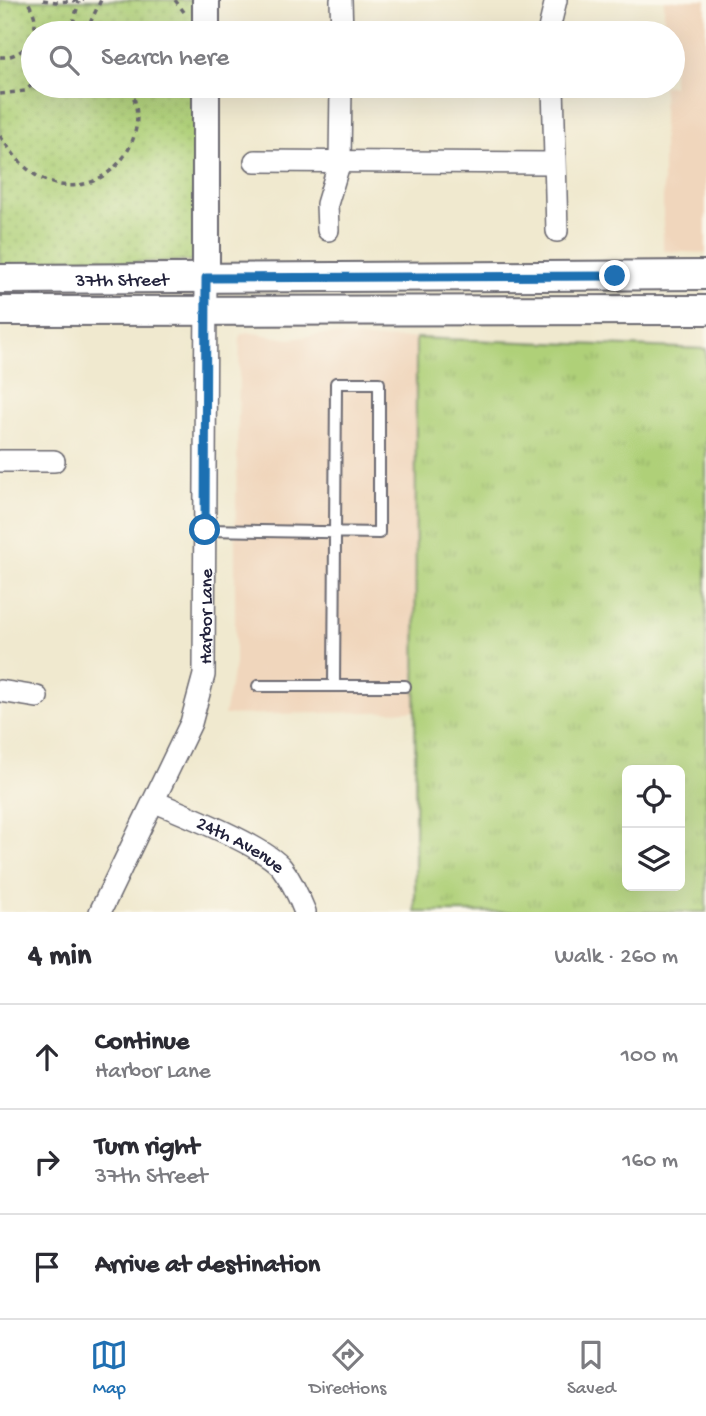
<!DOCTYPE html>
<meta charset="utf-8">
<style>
:root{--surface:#fff;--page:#f2f2f3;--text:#2b2b33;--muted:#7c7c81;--line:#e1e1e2;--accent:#1f6fb2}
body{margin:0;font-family:"Gochi Hand",sans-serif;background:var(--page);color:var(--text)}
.controls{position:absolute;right:21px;bottom:21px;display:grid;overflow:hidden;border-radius:10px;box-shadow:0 7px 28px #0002}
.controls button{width:63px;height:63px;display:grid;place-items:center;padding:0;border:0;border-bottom:2px solid var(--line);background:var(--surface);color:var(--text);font:35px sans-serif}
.stop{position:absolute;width:21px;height:21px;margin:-16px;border:5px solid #1f6fb2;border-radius:50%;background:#fff}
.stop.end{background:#1f6fb2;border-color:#fff;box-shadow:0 2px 7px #0008}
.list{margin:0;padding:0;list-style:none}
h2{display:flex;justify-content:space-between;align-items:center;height:91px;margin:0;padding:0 28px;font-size:30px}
h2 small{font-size:23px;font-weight:400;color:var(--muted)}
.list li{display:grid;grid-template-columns:46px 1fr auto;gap:21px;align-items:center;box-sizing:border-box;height:105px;padding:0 28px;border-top:2px solid var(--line)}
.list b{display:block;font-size:26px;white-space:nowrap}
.list p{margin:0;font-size:23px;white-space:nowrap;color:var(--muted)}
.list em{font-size:23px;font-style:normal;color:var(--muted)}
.icon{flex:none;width:38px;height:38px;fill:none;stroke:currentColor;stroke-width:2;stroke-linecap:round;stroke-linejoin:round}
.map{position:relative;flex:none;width:706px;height:912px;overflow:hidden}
.search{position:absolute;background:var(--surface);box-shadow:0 7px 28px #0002;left:21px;right:21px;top:21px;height:77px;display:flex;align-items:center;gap:18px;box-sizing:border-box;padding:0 24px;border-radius:38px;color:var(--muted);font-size:26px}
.sheet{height:406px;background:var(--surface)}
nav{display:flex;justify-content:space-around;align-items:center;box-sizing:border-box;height:98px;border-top:2px solid var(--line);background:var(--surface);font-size:19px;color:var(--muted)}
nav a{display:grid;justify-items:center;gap:4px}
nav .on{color:var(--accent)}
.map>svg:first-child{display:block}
.built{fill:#f0d6bc}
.grass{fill:url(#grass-tufts);stroke:#68795a;stroke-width:2;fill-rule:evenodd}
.park{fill:url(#park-dots);stroke:#68795a;stroke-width:2}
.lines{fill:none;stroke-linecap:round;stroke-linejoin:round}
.service-casing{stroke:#6a686f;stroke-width:14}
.minor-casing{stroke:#6a686f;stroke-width:24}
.tertiary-casing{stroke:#6a686f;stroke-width:30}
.secondary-casing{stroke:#6a686f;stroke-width:32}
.path{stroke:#6a686f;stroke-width:3.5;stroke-dasharray:5 5;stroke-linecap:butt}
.service{stroke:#fff;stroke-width:10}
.minor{stroke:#fff;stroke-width:21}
.tertiary{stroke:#fff;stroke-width:26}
.secondary{stroke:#fff;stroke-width:28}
.route{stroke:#1f6fb2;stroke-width:9}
.labels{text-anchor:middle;stroke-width:5;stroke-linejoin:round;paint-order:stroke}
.street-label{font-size:19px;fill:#22223b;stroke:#fbf7ec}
</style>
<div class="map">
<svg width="706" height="912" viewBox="0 0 706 912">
<defs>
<pattern id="grass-tufts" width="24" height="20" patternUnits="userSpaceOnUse" patternTransform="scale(1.75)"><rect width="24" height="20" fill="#afd078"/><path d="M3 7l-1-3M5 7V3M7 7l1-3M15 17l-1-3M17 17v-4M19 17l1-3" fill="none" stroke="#96b269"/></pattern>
<pattern id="park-dots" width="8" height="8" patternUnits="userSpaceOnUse" patternTransform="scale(1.75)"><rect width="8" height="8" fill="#afd078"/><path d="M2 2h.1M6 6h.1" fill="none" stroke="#96b269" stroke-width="1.8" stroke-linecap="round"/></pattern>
</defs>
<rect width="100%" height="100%" fill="#fbf7ec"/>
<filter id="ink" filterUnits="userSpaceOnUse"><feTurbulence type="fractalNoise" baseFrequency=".0143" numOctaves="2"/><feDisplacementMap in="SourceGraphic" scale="14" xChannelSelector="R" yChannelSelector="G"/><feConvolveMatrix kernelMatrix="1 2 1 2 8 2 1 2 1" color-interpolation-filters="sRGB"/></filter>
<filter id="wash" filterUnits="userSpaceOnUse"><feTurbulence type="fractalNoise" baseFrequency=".00686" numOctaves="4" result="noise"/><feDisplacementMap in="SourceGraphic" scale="28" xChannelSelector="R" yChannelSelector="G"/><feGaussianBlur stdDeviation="1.57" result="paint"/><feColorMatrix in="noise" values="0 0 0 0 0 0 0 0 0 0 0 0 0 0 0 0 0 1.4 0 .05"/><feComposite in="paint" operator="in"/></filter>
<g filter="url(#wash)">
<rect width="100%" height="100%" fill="#f0e9cf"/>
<path class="built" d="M 664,0 L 706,0 L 706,253 L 663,251 L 663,86 L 673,86 L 673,33 L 664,33 Z
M 247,332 L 289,339 L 324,334 L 370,339 L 416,338 L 415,711 L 224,715 L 235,664 L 235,548 L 240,335 Z"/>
<path class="grass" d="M 416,338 L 706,349 L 706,912 L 415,912 ZM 627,770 L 680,770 L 680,886 L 627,886 Z"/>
<path class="park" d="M 0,0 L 196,0 L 196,33 L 33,33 L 33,86 L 196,86 L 196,261 L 0,265 Z"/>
</g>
<g filter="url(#ink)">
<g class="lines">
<defs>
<path id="service" d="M 205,530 L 379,533 L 379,383 L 336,383 L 334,686
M 258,686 L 405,686"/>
<g id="minor">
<path d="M 341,0 L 342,33"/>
<path d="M 548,33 L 556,0"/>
<path d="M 553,86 L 557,231"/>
<path d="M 255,161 L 554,163"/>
<path d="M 328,230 L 327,204 L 340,161 L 341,86"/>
<path d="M 0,461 L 54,461"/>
<path d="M 0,691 L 37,697"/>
<path id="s1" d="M 155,802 C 182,813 266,847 282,868 C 292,881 299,897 305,912"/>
<path id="s2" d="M 100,912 L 191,723 L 204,675 L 206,278"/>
</g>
<path id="tertiary" d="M 206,0 L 206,33
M 206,86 L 206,278"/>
<g id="secondary">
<path id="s3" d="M 0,279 L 706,275"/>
<path d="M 0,311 L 706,310"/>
</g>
</defs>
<use href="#service" class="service-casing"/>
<use href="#minor" class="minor-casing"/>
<use href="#tertiary" class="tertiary-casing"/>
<use href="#secondary" class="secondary-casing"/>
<path class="path" d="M 43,0 L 56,2 L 84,0
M 175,0 L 184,12
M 70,33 L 79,2
M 94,33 L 91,21 L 101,0
M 0,57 C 20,58 36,42 35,21 C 35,14 30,6 27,0
M 0,94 L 25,91 L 33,84
M 0,136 C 11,151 21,166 37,176 C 93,211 160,145 129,86"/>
<use href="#service" class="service"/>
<use href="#minor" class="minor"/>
<use href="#tertiary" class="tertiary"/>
<use href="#secondary" class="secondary"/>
</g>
</g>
<g class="lines" filter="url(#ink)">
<path class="route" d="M 205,530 L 206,278 L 615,276"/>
</g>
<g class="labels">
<g class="street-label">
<text dy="7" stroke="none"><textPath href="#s3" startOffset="122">37th Street</textPath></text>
<text dy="7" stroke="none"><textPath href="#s2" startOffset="318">Harbor Lane</textPath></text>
<text dy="7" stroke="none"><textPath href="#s1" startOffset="96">24th Avenue</textPath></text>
</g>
</g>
</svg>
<div class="controls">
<button><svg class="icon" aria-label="locate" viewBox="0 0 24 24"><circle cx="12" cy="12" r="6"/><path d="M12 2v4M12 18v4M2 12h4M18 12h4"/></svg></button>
<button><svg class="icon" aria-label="layers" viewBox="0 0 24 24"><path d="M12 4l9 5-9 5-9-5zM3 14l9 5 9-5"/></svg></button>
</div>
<div class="stop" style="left:205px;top:530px"></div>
<div class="stop end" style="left:615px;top:276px"></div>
<div class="search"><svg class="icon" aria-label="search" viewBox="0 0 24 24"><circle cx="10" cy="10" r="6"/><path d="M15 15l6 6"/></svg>Search here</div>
</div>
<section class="sheet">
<h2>4 min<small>Walk · 260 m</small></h2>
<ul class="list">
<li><svg class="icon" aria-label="ahead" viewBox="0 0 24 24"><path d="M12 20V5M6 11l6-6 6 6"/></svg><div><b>Continue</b><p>Harbor Lane</p></div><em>100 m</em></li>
<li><svg class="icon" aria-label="right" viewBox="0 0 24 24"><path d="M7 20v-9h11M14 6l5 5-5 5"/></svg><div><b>Turn right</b><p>37th Street</p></div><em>160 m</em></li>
<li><svg class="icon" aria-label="arrive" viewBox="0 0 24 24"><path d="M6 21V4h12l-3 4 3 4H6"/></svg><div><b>Arrive at destination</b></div></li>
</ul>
</section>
<nav>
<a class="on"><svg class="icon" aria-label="map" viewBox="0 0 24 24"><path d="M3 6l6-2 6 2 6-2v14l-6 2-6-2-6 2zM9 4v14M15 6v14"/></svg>Map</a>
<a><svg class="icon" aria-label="directions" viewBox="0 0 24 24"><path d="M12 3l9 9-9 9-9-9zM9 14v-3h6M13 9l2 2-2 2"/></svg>Directions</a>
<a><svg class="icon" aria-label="saved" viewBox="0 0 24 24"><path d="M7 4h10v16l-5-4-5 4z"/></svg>Saved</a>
</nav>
